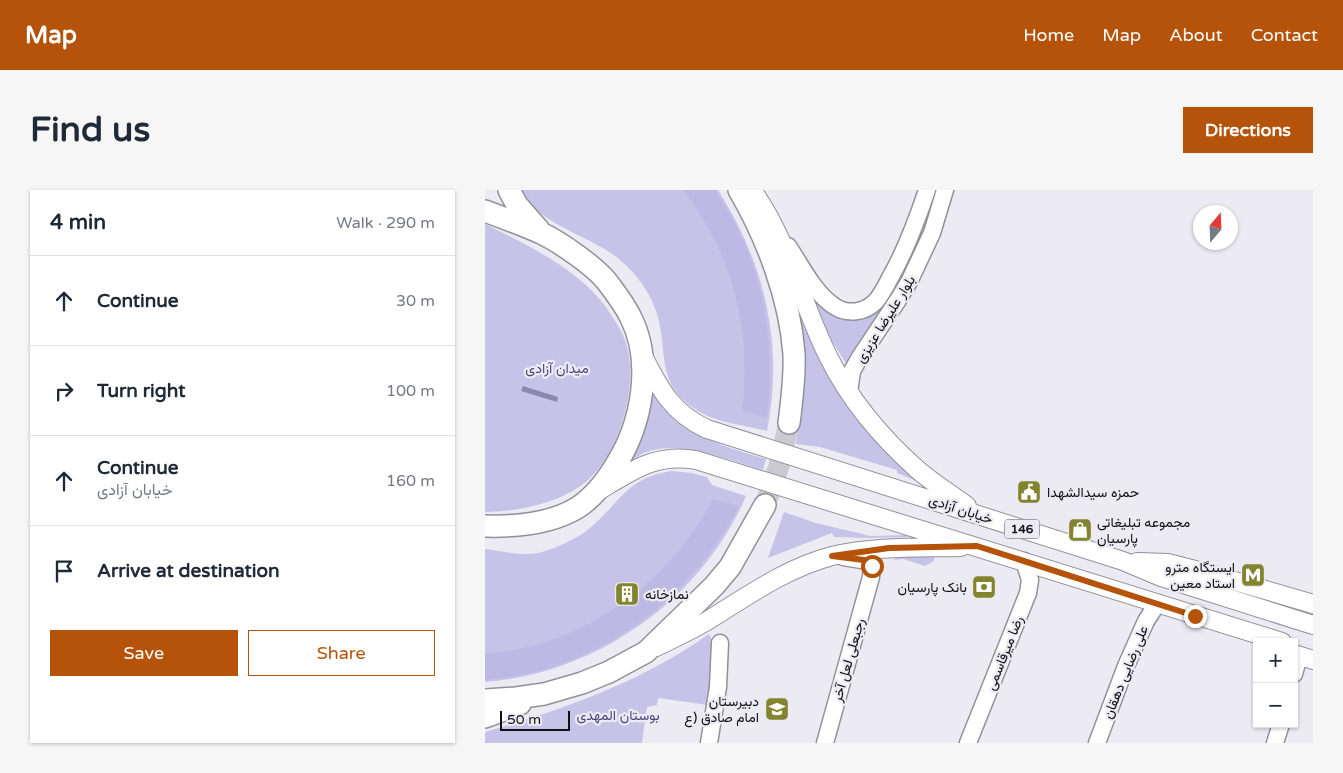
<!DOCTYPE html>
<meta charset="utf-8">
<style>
:root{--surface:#fff;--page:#f6f6f7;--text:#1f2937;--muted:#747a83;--line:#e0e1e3;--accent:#b45309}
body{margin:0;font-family:"Varela Round",Vazirmatn,sans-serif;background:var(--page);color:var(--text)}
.controls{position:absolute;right:15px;bottom:15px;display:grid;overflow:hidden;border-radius:0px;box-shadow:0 1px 4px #0004}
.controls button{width:45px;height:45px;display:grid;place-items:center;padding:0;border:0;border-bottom:1px solid var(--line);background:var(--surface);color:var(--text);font:25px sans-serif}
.compass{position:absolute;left:708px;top:15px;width:45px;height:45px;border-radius:50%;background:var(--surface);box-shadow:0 1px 4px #0004;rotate:19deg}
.scale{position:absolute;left:15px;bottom:12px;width:70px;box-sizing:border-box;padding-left:5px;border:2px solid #111013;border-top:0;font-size:14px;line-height:18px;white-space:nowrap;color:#111013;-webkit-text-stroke:4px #ecebf4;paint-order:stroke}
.stop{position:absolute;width:15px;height:15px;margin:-11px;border:4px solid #b45309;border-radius:50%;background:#fff}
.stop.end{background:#b45309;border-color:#fff;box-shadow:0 1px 5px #0008}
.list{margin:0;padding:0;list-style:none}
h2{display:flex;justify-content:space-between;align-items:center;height:65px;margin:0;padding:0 20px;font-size:21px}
h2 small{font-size:16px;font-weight:400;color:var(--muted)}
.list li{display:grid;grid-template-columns:32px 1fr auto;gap:15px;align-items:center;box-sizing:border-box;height:90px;padding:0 20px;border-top:1px solid var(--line)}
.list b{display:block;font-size:19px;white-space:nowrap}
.list p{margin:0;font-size:16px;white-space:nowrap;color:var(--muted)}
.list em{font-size:16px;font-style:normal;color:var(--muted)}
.actions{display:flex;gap:10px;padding:15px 20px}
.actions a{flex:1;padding:11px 0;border:1px solid var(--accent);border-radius:0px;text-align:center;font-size:18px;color:var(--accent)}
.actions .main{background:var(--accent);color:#fff}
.icon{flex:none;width:28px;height:28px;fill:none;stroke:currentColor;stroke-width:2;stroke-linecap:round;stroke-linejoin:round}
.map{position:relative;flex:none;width:828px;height:553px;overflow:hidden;border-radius:0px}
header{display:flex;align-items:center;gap:30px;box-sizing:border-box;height:70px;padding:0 25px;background:var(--accent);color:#fff}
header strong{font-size:24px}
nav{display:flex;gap:28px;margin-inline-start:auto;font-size:18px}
.intro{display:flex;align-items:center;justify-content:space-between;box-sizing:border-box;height:120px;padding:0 30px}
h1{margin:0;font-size:35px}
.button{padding:12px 22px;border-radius:0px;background:var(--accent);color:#fff;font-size:18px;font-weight:700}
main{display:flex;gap:30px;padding:0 30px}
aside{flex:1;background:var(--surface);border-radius:0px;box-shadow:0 1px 4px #0004}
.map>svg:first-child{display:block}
.green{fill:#c7c3e8}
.forest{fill:#beb9e4}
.water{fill:#8d88b1}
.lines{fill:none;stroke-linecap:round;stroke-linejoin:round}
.highway-tunnel{stroke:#cbcad2;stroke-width:21;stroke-dasharray:21 11;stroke-linecap:butt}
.secondary-casing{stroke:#919199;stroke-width:19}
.primary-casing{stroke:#919199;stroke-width:20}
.highway-casing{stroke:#919199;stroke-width:24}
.secondary{stroke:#fff;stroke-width:16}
.primary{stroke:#fff;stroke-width:18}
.highway{stroke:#fff;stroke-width:21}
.route{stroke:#b45309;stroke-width:6}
.labels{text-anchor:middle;stroke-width:4.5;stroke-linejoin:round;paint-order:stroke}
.shield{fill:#ecebf4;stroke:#535256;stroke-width:1}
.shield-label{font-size:12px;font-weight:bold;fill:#111013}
.street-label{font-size:14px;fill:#111013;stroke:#ecebf4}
.park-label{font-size:14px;fill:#4f457d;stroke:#ecebf4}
.poi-label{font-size:14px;fill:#111013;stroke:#ecebf4;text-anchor:start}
</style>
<header>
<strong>Map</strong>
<nav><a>Home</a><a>Map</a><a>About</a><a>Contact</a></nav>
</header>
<div class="intro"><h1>Find us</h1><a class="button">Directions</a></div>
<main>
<aside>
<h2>4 min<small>Walk · 290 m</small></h2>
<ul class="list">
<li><svg class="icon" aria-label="ahead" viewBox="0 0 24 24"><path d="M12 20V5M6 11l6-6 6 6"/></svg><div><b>Continue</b></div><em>30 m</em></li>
<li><svg class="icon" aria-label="right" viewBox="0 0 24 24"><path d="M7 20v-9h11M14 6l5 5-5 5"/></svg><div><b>Turn right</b></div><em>100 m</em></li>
<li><svg class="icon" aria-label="ahead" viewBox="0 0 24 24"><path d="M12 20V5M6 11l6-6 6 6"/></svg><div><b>Continue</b><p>خیابان آزادی</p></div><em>160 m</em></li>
<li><svg class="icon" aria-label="arrive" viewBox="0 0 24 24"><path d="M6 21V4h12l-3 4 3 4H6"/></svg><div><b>Arrive at destination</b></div></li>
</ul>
<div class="actions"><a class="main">Save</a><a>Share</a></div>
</aside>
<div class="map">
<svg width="828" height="553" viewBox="0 0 828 553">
<rect width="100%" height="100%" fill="#ecebf4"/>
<path class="green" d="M 36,0 L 233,0 C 280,74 299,154 282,241 C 259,235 233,233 213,221 C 173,196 182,170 174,131 C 168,106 154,86 134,69 C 108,47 48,32 36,0 Z
M 0,34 C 43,56 91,77 121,117 C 127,126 136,139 140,150 C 156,193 134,271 94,297 C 69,314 30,322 0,322 Z
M 289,43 L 342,179 L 457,302 L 412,283 L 412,280 L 335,257 L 311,254 L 314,230 Z
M 319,88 L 356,126 L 412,89 L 416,91 L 362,175 L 342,143 Z
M 168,195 C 183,243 239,256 281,269 L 278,280 C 244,270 193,248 159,263 C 153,265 148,271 144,275 L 162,231 Z
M 187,281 L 206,283 L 222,287 L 227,295 L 261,306 C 217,409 111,484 0,492 L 0,359 C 18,361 39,367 57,362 C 73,357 92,349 105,338 C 136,312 142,287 187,281 Z
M 299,322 L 331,333 L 386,346 L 420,345 L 427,347 L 384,348 L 349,347 L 347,343 L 283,368 Z
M 450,366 L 449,371 L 440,376 L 418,369 L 409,370 L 412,367 Z
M 224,444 L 229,454 L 223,515 L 173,508 L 172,515 L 162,517 L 157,553 L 0,553 L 0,542 C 80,519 156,492 224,444 Z"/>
<path class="forest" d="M 198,0 L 230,0 C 277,67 292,148 282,228 L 257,221 C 267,141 248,64 198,0 Z
M 228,309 L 254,316 C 205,412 109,482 0,490 L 0,464 C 97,456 184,394 228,309 Z"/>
<path class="water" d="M 38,196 L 73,207 L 72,212 L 36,201 Z"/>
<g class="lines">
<path class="highway-tunnel" d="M 280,315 L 294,276 L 304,233"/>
<defs>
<path id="secondary" d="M 303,56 C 316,75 329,103 349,116 C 362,125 380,123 391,111 C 397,104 401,96 405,88 C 421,60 432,30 442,0
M 364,202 L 367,181 L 375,167 L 413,110 L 425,90 L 447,43 L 460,0
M 809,484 L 814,466
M 224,553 L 233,497 L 235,453
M 340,553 L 386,387 L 387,376 L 382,371 L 358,367
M 483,553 L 543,403 L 545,390 L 539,371
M 612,553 L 641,476 L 661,431 L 672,414
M 790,553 L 796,534"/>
<path id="primary" d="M 267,0 C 304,51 316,113 344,168 C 365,210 398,249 433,280 C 448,293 466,304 482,316
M 158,166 C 175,199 187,223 222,239 L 638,371 L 676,387 L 828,435
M 115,300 C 148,280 171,263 211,270 L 797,452
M 652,372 L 683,373 L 729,385 L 828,414
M 171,457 C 188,449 205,441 222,431 C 261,407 301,378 347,366 C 390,356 432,358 476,357
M 809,464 L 828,470"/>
<path id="highway" d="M 24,0 L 32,15 L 54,40
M 254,0 C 282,48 305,108 309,164 C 310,187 307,210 304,233
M 0,21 C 19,28 38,35 56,43 C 75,52 111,77 123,93 C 131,104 140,115 146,128 C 168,172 157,233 132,273 C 122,290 109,307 92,318 C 65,334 31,337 0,336
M 0,510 L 31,508 L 59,504 L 97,493 L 124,482 L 161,462 L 229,396 L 245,377 L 280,315
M 0,527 L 35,514"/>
</defs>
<use href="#secondary" class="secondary-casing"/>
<use href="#primary" class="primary-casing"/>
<use href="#highway" class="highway-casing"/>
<use href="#secondary" class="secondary"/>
<use href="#primary" class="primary"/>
<use href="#highway" class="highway"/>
</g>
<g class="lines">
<path class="route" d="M 387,376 L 379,370 L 347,366 L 404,358 L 492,356 L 710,426"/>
</g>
<defs>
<symbol id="civic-square" viewBox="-11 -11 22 22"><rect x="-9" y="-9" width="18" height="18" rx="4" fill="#83842e" stroke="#ecebf4"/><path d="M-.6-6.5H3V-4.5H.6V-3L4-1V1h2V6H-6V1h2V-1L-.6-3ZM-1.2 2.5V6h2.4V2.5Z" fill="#fff"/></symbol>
<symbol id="shop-square" viewBox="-11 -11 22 22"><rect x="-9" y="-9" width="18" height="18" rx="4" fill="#83842e" stroke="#ecebf4"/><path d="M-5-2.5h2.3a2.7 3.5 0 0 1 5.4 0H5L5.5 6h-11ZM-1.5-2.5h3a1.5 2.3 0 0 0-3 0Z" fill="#fff"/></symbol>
<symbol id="metro-square" viewBox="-11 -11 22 22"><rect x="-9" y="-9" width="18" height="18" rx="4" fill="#83842e" stroke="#ecebf4"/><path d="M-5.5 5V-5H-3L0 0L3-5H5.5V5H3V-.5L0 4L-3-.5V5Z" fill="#fff"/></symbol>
<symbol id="bank-square" viewBox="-11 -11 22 22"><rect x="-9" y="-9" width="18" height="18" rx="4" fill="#83842e" stroke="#ecebf4"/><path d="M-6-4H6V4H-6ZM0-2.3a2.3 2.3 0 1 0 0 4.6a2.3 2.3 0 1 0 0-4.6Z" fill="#fff"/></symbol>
<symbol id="building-square" viewBox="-11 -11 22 22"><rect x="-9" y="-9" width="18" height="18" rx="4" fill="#83842e" stroke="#ecebf4"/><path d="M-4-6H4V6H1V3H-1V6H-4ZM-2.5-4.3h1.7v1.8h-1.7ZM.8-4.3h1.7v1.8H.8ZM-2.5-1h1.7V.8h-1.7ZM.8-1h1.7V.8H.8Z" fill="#fff"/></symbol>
<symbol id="school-square" viewBox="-11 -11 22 22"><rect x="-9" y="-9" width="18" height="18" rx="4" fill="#83842e" stroke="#ecebf4"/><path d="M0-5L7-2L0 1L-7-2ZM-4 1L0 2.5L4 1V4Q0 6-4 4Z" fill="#fff"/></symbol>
</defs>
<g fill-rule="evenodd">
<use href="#civic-square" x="530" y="288" width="28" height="28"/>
<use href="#shop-square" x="581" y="326" width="28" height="28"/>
<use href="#metro-square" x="754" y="371" width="28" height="28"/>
<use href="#bank-square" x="485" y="383" width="28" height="28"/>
<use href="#building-square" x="128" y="390" width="28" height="28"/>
<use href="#school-square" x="278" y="505" width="28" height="28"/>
</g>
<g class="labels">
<rect class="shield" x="519.5" y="329.5" width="35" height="19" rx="4"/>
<g class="shield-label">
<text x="537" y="343">146</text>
</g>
<g class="street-label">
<text transform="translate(400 129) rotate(-58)" y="5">بلوار علیرضا عزیزی</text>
<text transform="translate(476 319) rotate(18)" y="5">خیابان آزادی</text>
<text transform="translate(519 463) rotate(-68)" y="5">رضا میرقاسمی</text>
<text transform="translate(363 470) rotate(-74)" y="5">رجبعلی لعل آخر</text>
<text transform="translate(640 482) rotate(-68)" y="5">علی رضایی دهقان</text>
</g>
<g class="park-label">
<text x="72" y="183">میدان آزادی</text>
<text x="133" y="530">بوستان المهدی</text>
</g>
<g class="poi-label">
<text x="562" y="307">حمزه سیدالشهدا</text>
<text x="612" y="337">مجموعه تبلیغاتی<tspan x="612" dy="16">پارسیان</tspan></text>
<text x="750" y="382" text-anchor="end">ایستگاه مترو<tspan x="750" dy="16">استاد معین</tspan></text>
<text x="482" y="402" text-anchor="end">بانک پارسیان</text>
<text x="160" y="409">نمازخانه</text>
<text x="274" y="516" text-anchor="end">دبیرستان<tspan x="274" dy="16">امام صادق (ع</tspan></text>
</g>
</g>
</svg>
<div class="controls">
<button>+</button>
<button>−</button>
</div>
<svg class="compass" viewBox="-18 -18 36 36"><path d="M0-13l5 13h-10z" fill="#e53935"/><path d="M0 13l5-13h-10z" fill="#747a83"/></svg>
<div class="scale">50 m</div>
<div class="stop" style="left:387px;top:376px"></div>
<div class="stop end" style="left:710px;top:426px"></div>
</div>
</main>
